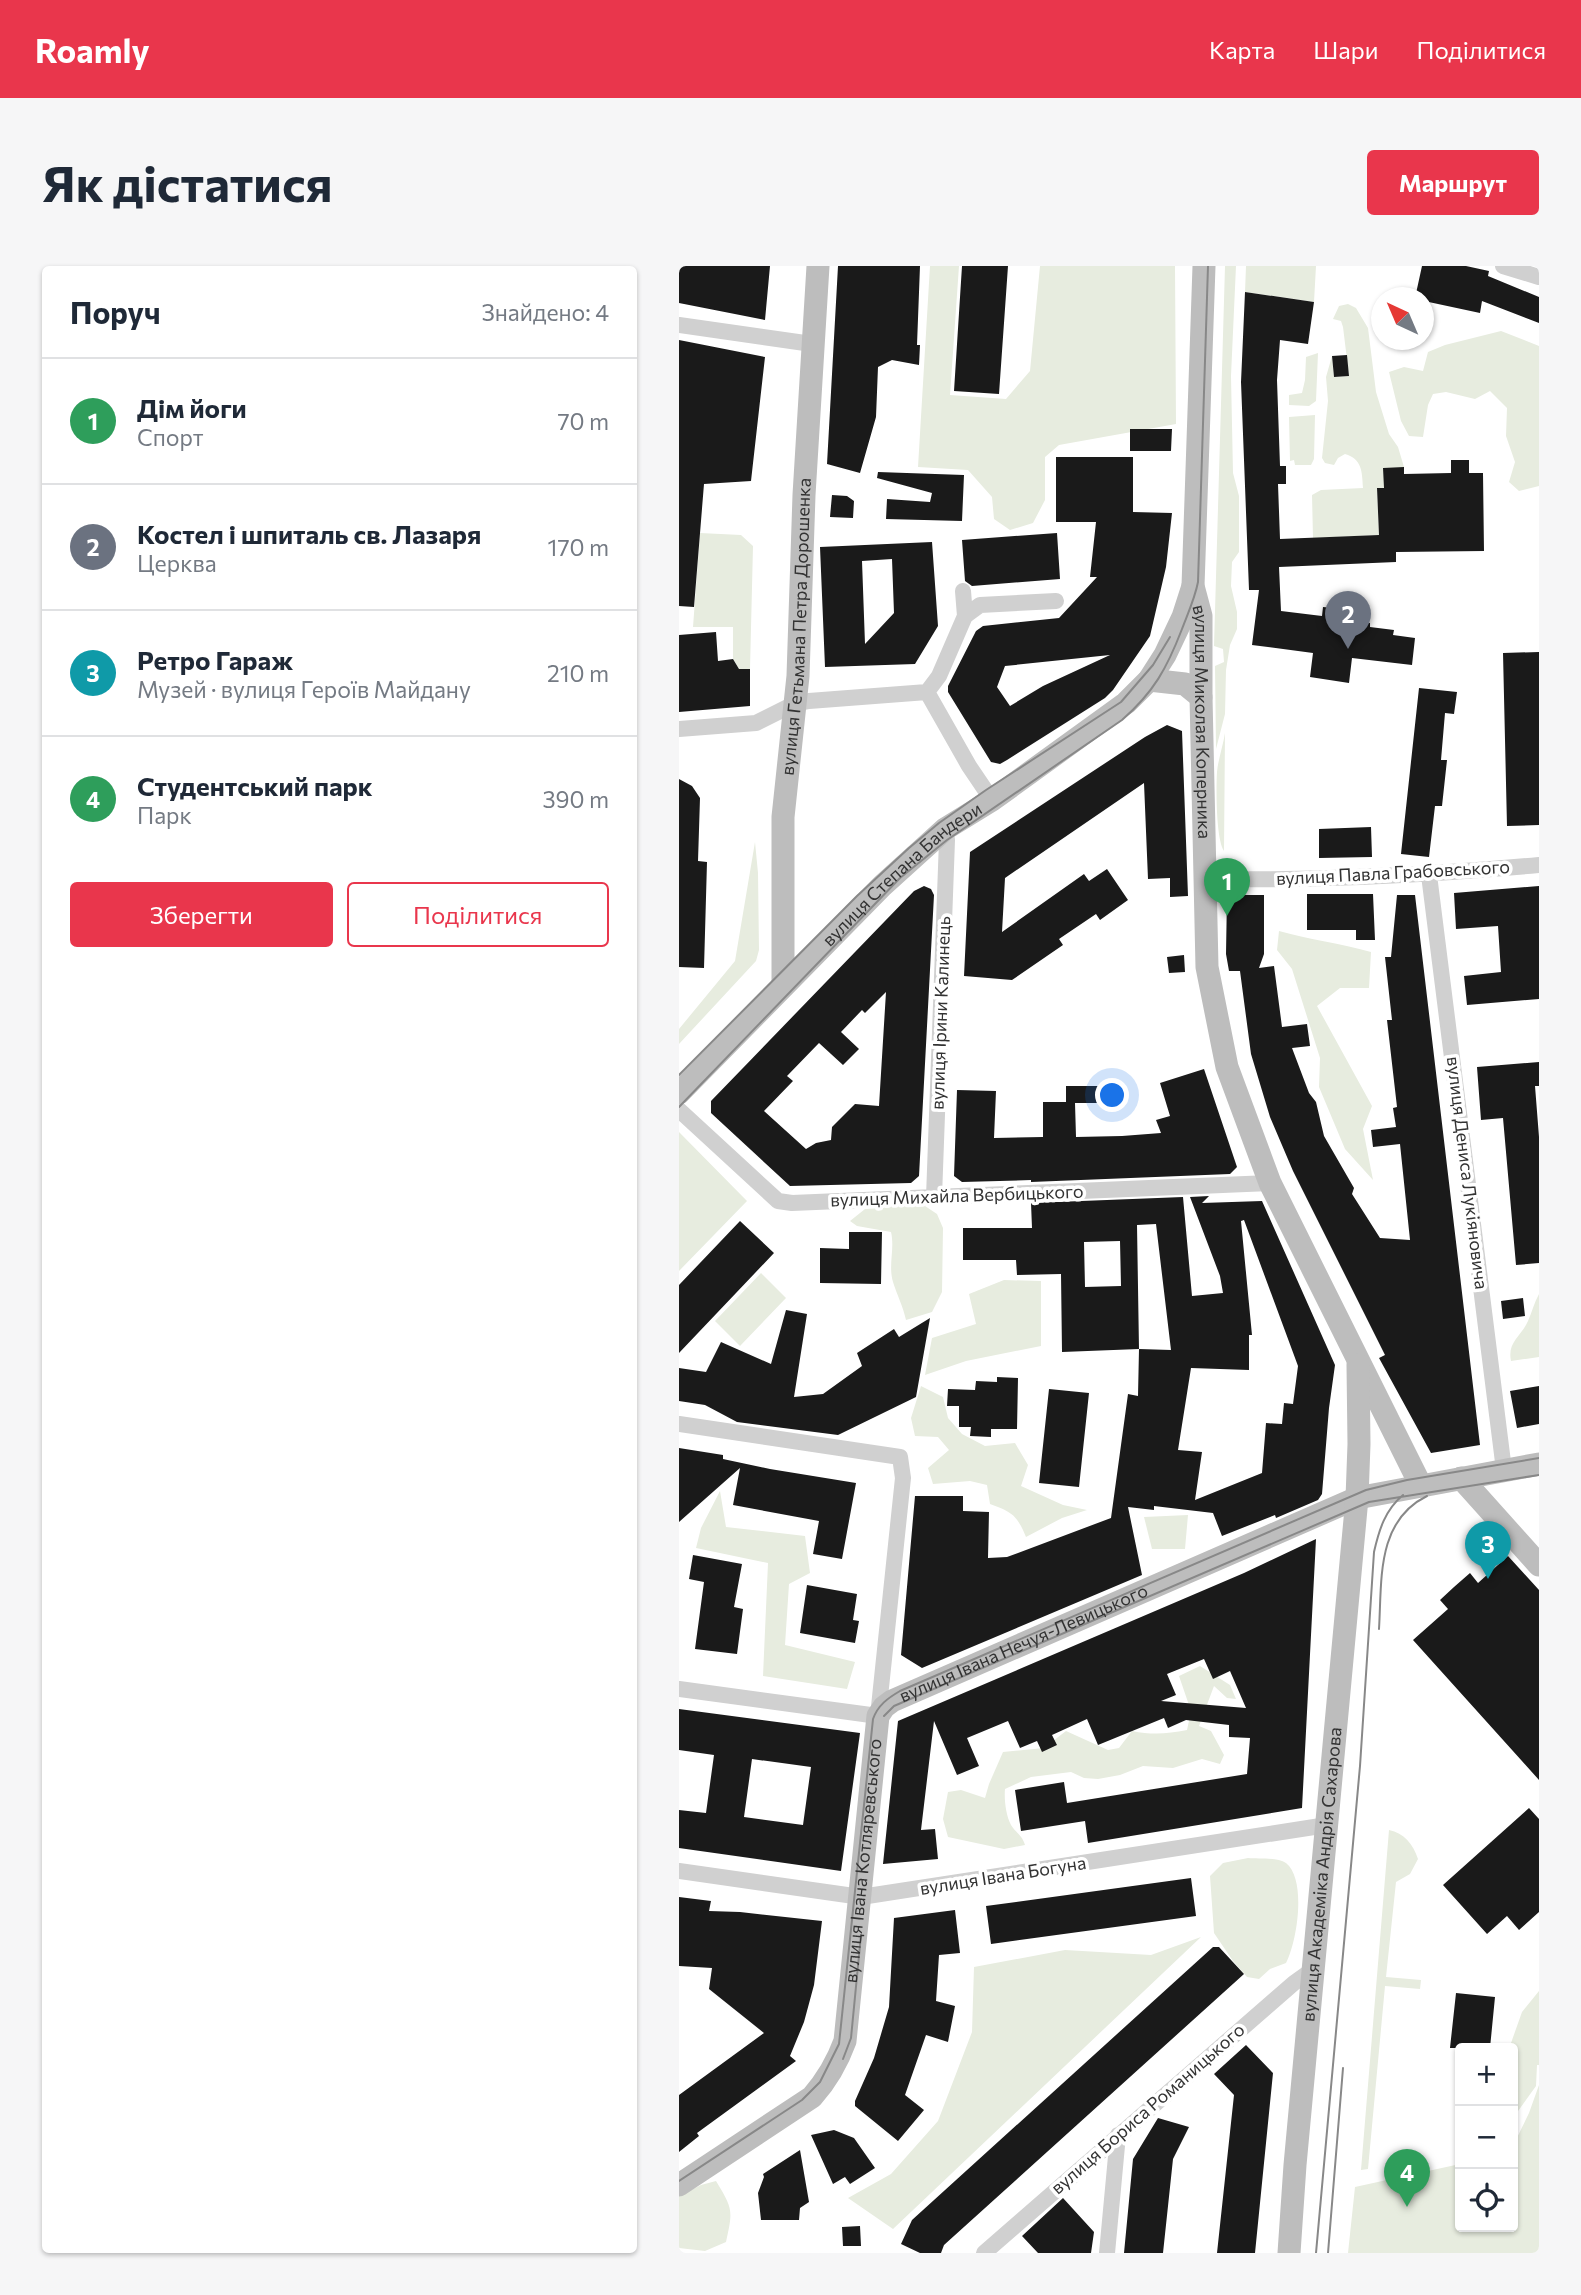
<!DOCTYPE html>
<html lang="uk">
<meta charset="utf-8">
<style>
:root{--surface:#fff;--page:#f6f6f7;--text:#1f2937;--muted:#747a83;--line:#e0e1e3;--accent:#e9364c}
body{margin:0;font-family:Commissioner,sans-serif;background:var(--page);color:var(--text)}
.controls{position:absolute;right:21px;bottom:21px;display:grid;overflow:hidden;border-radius:7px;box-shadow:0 2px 5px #0004}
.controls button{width:63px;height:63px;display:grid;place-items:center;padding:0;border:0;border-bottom:2px solid var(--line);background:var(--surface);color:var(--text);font:35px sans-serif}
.compass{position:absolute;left:692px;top:21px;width:63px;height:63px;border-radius:50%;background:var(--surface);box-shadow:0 2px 5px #0004;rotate:316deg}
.you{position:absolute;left:434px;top:830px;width:24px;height:24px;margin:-18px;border:5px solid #fff;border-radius:50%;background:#1a73e8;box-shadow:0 0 0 10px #1a73e833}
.badge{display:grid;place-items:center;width:46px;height:46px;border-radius:50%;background:var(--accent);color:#fff;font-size:23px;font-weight:700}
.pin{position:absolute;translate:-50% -58px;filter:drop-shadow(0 2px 4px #0008)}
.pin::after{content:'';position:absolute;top:37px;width:24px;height:21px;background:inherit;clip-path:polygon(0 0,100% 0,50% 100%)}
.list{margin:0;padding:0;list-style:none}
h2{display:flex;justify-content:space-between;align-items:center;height:91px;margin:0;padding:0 28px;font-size:30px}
h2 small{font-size:23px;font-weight:400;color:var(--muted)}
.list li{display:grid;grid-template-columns:46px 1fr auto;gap:21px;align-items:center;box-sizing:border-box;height:126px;padding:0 28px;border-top:2px solid var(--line)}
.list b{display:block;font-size:26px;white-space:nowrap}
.list p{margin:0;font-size:23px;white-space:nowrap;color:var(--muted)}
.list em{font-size:23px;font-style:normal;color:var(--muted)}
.actions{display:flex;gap:14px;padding:21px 28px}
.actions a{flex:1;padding:16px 0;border:2px solid var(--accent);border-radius:7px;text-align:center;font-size:24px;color:var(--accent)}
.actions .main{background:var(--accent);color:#fff}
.icon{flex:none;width:38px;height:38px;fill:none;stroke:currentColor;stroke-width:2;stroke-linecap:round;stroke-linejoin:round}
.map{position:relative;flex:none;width:860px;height:1987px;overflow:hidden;border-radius:7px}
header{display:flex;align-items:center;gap:42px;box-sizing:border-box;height:98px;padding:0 35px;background:var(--accent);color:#fff}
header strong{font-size:33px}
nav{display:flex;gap:38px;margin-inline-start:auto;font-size:24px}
.intro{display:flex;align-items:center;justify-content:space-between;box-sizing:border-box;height:168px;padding:0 42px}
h1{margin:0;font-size:49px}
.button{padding:18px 32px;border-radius:7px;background:var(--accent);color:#fff;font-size:24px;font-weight:700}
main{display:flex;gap:42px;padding:0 42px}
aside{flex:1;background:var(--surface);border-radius:7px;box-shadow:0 2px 5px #0004}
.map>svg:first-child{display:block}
.green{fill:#e7ecdf}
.building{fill:#1a1a1a;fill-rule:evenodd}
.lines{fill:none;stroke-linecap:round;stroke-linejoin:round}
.street{stroke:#d0d0d0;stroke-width:16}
.secondary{stroke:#bdbdbd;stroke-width:23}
.tram{stroke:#888;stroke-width:2}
.labels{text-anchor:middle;stroke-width:7;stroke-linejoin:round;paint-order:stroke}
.street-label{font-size:18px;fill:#333;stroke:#fff}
</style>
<header>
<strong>Roamly</strong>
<nav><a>Карта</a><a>Шари</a><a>Поділитися</a></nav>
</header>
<div class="intro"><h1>Як дістатися</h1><a class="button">Маршрут</a></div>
<main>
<aside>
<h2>Поруч<small>Знайдено: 4</small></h2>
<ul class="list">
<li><span class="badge" style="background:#2e9e5b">1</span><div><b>Дім йоги</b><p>Спорт</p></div><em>70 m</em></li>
<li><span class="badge" style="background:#6b7280">2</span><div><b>Костел і шпиталь св. Лазаря</b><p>Церква</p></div><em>170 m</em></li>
<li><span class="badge" style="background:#0f9aa8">3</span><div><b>Ретро Гараж</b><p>Музей · вулиця Героїв Майдану</p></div><em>210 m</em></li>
<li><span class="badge" style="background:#2e9e5b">4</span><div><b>Студентський парк</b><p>Парк</p></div><em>390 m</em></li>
</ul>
<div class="actions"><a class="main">Зберегти</a><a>Поділитися</a></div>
</aside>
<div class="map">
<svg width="860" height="1987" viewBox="0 0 860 1987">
<rect width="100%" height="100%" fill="#fff"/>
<path class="green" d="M 251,0 L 280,0 L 271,129 L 327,133 L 351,105 L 361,0 L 496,0 L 497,158 L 380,179 L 366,191 L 366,234 L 354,257 L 331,264 L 315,253 L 313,231 L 289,204 L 239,201 Z
M 546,0 L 557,0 L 552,110 L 554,207 L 560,230 L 560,286 L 553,296 L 552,320 L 558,346 L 558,363 L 551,379 L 547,404 L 546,448 L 537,483 L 536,400 L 545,396 L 544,383 L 535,380 Z
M 567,0 L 637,0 L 635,36 L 566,26 Z
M 669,38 L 677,42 L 689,62 L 697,126 L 710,168 L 719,181 L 725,201 L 705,222 L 698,223 L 700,269 L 634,272 L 633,229 L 642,224 L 684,222 C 683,205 683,193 666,188 L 659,192 L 655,199 L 646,197 L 643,192 L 649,135 L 647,111 L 653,90 L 655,111 L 670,110 L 664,61 L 662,55 L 654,53 L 660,40 Z
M 822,65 L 860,80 L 860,220 L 840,225 L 830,216 L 836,196 L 827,170 L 828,142 L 811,125 L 796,133 L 767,126 L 754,128 L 749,139 L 744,171 L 730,170 L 722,155 L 710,106 L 725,101 L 744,105 L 749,86 L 766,79 Z
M 639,87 L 637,135 L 630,140 L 610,139 L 610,129 L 623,127 L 626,114 L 627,91 Z
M 636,149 L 635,193 L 632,199 L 616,199 L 615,194 L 611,195 L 610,151 Z
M 21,267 L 62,269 L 74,280 L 71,403 L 60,403 L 54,393 L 54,361 L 14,361 Z
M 546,467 L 545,585 C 537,573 537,523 538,506 C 539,494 544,480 546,467 Z
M 76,576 L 79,607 L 80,684 L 77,695 L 0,778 L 0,763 L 56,695 Z
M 600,665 C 631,674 661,677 692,686 L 690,722 L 661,722 L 638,740 L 693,840 L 684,863 L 694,914 L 666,883 L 640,821 L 641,792 L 613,703 L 598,684 Z
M 0,866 L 68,935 L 0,1005 Z
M 222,939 L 246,940 L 258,948 L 264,962 L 263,1026 L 253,1046 L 227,1054 C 224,1040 218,1029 214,1016 C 209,999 216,983 212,966 L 178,960 L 171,955 L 186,943 Z
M 82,1007 L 107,1032 L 61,1080 L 36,1055 Z
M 325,1014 L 362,1015 L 362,1080 L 287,1095 L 246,1109 L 253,1072 L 297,1058 L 290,1028 Z
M 860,1028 L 860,1091 L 832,1095 C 828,1076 842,1071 849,1055 C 853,1046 855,1037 860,1028 Z
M 242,1120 L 264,1131 L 269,1152 L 283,1168 L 306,1180 L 336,1177 L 349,1199 L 342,1220 L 384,1239 L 408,1244 L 383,1252 L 347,1271 C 338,1249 333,1246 311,1238 L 308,1219 L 291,1215 L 254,1218 L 249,1202 L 270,1184 L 259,1171 L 236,1170 L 232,1152 Z
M 41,1225 L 47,1261 L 126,1270 L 131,1307 L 110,1318 L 106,1379 L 176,1396 L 168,1423 L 84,1410 L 89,1297 L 17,1282 L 22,1262 Z
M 509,1249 L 506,1283 L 473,1283 L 465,1251 Z
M 521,1400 L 551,1419 L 557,1433 L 548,1432 L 535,1420 L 520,1460 L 532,1465 L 545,1489 L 541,1498 L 523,1493 L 494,1502 L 464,1500 L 441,1509 L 419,1513 L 405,1512 L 392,1506 L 352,1511 L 326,1523 C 325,1534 327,1550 332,1559 C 337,1567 343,1569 346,1579 L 325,1583 L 269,1571 L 264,1553 L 269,1526 L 282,1524 L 306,1532 L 310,1518 L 324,1486 L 365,1482 L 387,1465 L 429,1484 L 440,1482 L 453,1465 C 473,1469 488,1468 508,1464 L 512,1445 L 500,1410 Z
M 710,1564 C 725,1567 734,1578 739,1593 L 731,1608 L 717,1616 L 707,1711 L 742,1714 L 741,1723 L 706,1720 L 689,1903 L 682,1904 Z
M 569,1592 C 579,1593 598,1591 607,1597 C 628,1614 618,1676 607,1697 L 591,1703 L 580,1713 L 568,1711 L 554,1695 L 535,1667 L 531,1610 L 544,1597 Z
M 522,1671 L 214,1963 L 169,1932 L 212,1908 L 259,1855 L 293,1766 L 295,1701 L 386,1684 L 472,1689 Z
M 860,1725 L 860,1799 L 858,1799 L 857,1820 L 834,1852 L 832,1777 L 843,1746 Z
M 860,1819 L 860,1987 L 669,1987 L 676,1921 L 781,1898 L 781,1961 L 834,1961 L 834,1880 L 850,1847 Z
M 37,1915 C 54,1943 54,1944 47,1976 L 26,1985 L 0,1982 L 0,1930 L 22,1919 Z"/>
<path class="building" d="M 0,0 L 91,0 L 86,54 L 0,37 Z
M 159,0 L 241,0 L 238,79 L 241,79 L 240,99 L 213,94 L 199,101 L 197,151 L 181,207 L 148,198 Z
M 283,0 L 329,0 L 320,128 L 275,125 Z
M 743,0 L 787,0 L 810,5 L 809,10 L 860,31 L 860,57 L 803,35 L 801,47 L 745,35 L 745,32 L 736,32 Z
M 566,26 L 635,36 L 629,78 L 601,74 L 598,114 L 601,200 L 607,200 L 607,218 L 599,218 L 601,273 L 700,269 L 698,222 L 705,222 L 704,202 L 725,201 L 725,208 L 772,207 L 772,194 L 790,194 L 790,207 L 804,207 L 805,285 L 717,286 L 717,296 L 600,301 L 602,345 L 643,350 L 644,341 L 673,344 L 671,354 L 691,357 L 691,361 L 715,364 L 714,369 L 736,372 L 733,399 L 673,392 L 670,417 L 631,411 L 634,387 L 573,379 L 580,324 L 570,324 L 562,116 Z
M 0,74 L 86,91 L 72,215 L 25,218 L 15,341 L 0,340 Z
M 668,89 L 670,110 L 655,111 L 653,90 Z
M 451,163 L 493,163 L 492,185 L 451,185 Z
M 377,191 L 454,191 L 454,246 L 493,247 L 487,301 L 471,370 L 434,424 L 426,432 L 328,494 L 321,498 L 312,496 L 269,426 L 269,420 L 297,365 L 304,360 L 380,352 L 418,311 L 411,311 L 417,256 L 377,256 ZM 431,389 L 364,420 L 331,440 L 318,421 L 326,400 Z
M 199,206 L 285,209 L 283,255 L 207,253 L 208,233 L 251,236 L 253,227 L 198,212 Z
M 153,229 L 168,230 L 175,235 L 174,252 L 151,251 Z
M 378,267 L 381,313 L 293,320 L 286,315 L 283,274 Z
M 253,276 L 259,360 L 236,398 L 146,401 L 141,281 ZM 213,293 L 215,347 L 186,378 L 183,295 Z
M 37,366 L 39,395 L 54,393 L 60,403 L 71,403 L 71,440 L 0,446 L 0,369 Z
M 860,386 L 860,559 L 828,560 L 824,387 Z
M 740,422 L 778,426 L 775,448 L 766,447 L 762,494 L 768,494 L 763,540 L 756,540 L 750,591 L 722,588 Z
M 488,459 L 503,465 L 509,630 L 491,631 L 491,612 L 469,613 L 465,517 L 326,612 L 323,666 L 405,608 L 410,615 L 428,603 L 449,634 L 421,654 L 417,648 L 380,673 L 384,679 L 333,714 L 285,710 L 291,586 L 466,471 Z
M 0,513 L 13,520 L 21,532 L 19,595 L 28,596 L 25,702 L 0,701 Z
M 692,561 L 693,591 L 640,592 L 640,563 Z
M 245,620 L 252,623 L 255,629 L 240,910 L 232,917 L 111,920 L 32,847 L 32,835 L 235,625 ZM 207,726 L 200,840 L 176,838 L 153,861 L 152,874 L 137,877 L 127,883 L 85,845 L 114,815 L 108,810 L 140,777 L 164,799 L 180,783 L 162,766 L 183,744 L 186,747 Z
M 860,620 L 860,733 L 788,739 L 785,710 L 822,706 L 819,660 L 777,663 L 775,627 Z
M 628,628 L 694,628 L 696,674 L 677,674 L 677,664 L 628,664 Z
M 548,629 L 585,629 L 585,688 L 580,702 L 595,700 L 603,761 L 628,758 L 631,780 L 613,782 L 630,827 L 637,836 L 645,870 L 675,922 L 673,928 L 701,972 L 731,974 L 721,878 L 694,881 L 692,864 L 717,861 L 714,842 L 718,841 L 708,754 L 713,754 L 706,691 L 712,691 L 718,629 L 736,629 L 801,1179 L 752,1187 L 700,1092 L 706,1089 L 614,905 L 591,851 L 572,788 L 561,705 L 550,705 L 547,688 Z
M 505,689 L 506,706 L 490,707 L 488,691 Z
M 860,796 L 860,820 L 856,820 L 860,871 L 860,997 L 837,999 L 824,852 L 802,854 L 798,801 Z
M 525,803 L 558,901 L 551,908 L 352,916 L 352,914 L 283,916 L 275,910 L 278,824 L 317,825 L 315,872 L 364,871 L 364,836 L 387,836 L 387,820 L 434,820 L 434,837 L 396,837 L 397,871 L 443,870 L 482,867 L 477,854 L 491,850 L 481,817 Z
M 530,930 L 523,937 L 583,935 L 656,1099 L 650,1142 L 643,1228 L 639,1234 L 597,1252 L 596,1249 L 543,1270 L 534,1247 L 475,1240 L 475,1244 L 449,1241 L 463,1309 L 243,1402 L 222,1389 L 236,1230 L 284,1230 L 284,1245 L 310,1246 L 309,1292 L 328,1291 L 432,1252 L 449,1128 L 459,1130 L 460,1083 L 383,1086 L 382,1008 L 338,1009 L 337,994 L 284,994 L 284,962 L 353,962 L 352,937 L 504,931 L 513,1030 L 544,1027 L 541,1010 L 511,931 ZM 565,954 L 619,1100 L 614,1138 L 605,1137 L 603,1158 L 587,1157 L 583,1207 L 516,1234 L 523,1186 L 499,1184 L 512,1102 L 570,1104 L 570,1069 L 573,1069 L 562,955 ZM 477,958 L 492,1084 L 460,1083 L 458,959 ZM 441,975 L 442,1020 L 406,1021 L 405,976 Z
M 61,955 L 95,987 L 0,1087 L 0,1019 Z
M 170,966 L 203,966 L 202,1018 L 141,1017 L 141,982 L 170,983 Z
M 844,1032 L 846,1050 L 824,1053 L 822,1035 Z
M 107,1044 L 128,1048 L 115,1131 L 144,1128 L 183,1100 L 178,1087 L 215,1063 L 220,1071 L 251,1052 L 237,1131 L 159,1169 L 58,1156 L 26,1139 L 0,1135 L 0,1102 L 27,1106 L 42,1076 L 92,1098 Z
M 318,1111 L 339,1112 L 338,1163 L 312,1163 L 312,1171 L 291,1170 L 292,1161 L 280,1161 L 280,1140 L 268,1140 L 269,1123 L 296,1124 L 297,1115 L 318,1116 Z
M 860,1120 L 860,1158 L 838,1162 L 831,1125 Z
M 370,1123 L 410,1127 L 400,1221 L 360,1217 Z
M 0,1182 L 44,1189 L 44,1193 L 91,1203 L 177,1217 L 163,1293 L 134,1288 L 140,1255 L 54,1239 L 61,1202 L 0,1256 Z
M 637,1273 L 623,1542 L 409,1577 L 406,1555 L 342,1565 L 336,1524 L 385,1516 L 388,1537 L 568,1508 L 571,1472 L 550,1471 L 550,1459 L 507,1454 L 489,1462 L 485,1452 L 419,1479 L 408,1453 L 373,1469 L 378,1479 L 363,1486 L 358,1475 L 341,1482 L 329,1455 L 288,1472 L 300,1500 L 278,1509 L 255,1455 L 242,1564 L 256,1563 L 259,1593 L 204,1598 L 219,1455 L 565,1307 ZM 525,1393 L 534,1413 L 551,1405 L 567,1442 L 482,1435 L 497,1429 L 488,1408 Z
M 14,1289 L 63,1298 L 55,1341 L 64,1343 L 58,1388 L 16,1383 L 25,1316 L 10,1313 Z
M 829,1290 L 860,1324 L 860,1514 L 734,1374 L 769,1343 L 761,1334 L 775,1321 L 791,1307 L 799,1317 Z
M 128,1319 L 178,1328 L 174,1354 L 180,1355 L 176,1377 L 121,1367 Z
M 0,1443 L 181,1467 L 162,1605 L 0,1582 L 0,1544 L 27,1547 L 35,1489 L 0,1484 ZM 73,1493 L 132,1501 L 124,1559 L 65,1551 Z
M 850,1542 L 860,1553 L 860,1646 L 840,1664 L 828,1650 L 808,1668 L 764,1619 Z
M 512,1612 L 517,1650 L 312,1678 L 307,1640 Z
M 0,1631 L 32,1635 L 30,1645 L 61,1646 L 143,1655 L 135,1719 L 125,1756 L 111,1790 L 117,1795 L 18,1867 L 20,1870 L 0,1886 L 0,1829 L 85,1767 L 30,1723 L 33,1702 L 0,1700 Z
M 276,1644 L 281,1687 L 260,1689 L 257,1735 L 276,1740 L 269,1776 L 247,1769 L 226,1829 L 245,1844 L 219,1875 L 176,1840 L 176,1835 L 195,1792 L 210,1741 L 215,1652 Z
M 534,1681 L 540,1681 L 565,1708 L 265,1979 L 262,1987 L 241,1987 L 222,1978 L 233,1954 Z
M 777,1727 L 816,1731 L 811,1782 L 771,1782 Z
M 567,1779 L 594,1807 L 576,1987 L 538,1987 L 555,1829 L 535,1808 Z
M 479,1852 L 510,1861 L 494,1893 L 484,1987 L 445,1987 L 454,1893 Z
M 155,1864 L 175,1872 L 196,1902 L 171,1918 L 166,1911 L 154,1918 L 132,1869 Z
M 121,1884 L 130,1936 L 121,1942 L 120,1954 L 82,1954 L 79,1927 L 85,1911 L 84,1908 Z
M 384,1932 L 415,1966 L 412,1987 L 359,1987 L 343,1970 Z
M 181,1960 L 182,1980 L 164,1980 L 163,1961 Z"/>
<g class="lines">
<path class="street" d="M 824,0 L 860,11
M 0,59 L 133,78
M 286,350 L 301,339 L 377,335
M 248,426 L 290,500 L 313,534
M 0,463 L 77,457 L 115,438 L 130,435 L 248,426 L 260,410 L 286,350 L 284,325
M 750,609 L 825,1204
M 527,613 C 638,615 749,609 860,599
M 0,844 L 99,935 L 113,937 L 591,917
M 255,931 L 268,574 L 266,563
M 0,1158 L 221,1191 L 224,1212 L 199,1450 L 0,1423
M 0,1605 L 182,1631 L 648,1559
M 305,1987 L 615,1717 L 636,1702
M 428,1987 L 439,1869"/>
<g class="secondary">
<path id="s1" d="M 525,0 L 514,320 L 522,350 L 522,431 L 528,701 L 548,801 L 591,917 L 742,1220"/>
<path d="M 470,414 L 506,418 L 522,431"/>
<path id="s2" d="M 104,720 L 104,551 L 119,410 L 125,229 L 139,0"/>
<path id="s3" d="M 0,827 L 203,620 L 266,563 L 313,534 L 447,437 L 470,414 L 486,389 L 504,351 L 514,320"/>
<path d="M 782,1212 L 860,1299"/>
<path id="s4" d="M 0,1919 L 133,1831 C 148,1814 158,1797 166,1775 L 199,1450 L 205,1441 L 213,1435 L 678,1232 L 860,1198"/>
<path id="s5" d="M 610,1987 L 616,1899 L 678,1232 L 680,1178 L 679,1099"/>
</g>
<path class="tram" d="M 0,809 L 178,630 L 230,582 L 260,557 L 307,524 L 442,436 L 474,399 L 491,371
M 0,841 L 221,612 L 268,574 L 443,454 C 475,426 488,402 503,363 C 509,347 516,332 519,316 L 529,0
M 700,1363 C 703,1314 697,1255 748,1230
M 205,1450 L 215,1440 L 690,1236 L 860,1209
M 164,1793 L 172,1772 L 182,1669
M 0,1915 L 123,1834 L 141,1816 L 160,1778 L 194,1453 C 199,1439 209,1432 221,1425 L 687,1224 L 728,1214 L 860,1192
M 637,1987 L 681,1500 L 695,1286 C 700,1264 706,1244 724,1229
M 649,1987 L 664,1802"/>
</g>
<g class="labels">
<g class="street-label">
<text dy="6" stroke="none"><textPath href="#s2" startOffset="360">вулиця Гетьмана Петра Дорошенка</textPath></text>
<text dy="6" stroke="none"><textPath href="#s1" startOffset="457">вулиця Миколая Коперника</textPath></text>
<text transform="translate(714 607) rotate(-3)" y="6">вулиця Павла Грабовського</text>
<text dy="6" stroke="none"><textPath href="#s3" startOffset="313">вулиця Степана Бандери</textPath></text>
<text transform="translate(262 747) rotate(-88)" y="6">вулиця Ірини Калинець</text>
<text transform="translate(788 907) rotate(83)" y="6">вулиця Дениса Лукіяновича</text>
<text transform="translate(278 930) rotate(-2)" y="6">вулиця Михайла Вербицького</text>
<text dy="6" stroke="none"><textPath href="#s4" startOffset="716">вулиця Івана Нечуя-Левицького</textPath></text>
<text dy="6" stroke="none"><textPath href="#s4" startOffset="406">вулиця Івана Котляревського</textPath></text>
<text dy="6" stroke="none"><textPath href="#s5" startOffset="380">вулиця Академіка Андрія Сахарова</textPath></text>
<text transform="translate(324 1610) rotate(-9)" y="6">вулиця Івана Богуна</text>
<text transform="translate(469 1843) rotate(-41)" y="6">вулиця Бориса Романицького</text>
</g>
</g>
</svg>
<div class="controls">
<button>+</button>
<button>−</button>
<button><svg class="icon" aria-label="locate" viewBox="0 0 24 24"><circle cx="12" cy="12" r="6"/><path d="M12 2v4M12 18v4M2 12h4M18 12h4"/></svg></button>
</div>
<svg class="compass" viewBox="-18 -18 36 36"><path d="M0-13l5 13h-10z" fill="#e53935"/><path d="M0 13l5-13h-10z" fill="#747a83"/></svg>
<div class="you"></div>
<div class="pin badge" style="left:548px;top:650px;background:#2e9e5b">1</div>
<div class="pin badge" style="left:669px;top:383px;background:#6b7280">2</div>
<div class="pin badge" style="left:809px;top:1313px;background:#0f9aa8">3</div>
<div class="pin badge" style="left:728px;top:1941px;background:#2e9e5b">4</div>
</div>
</main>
